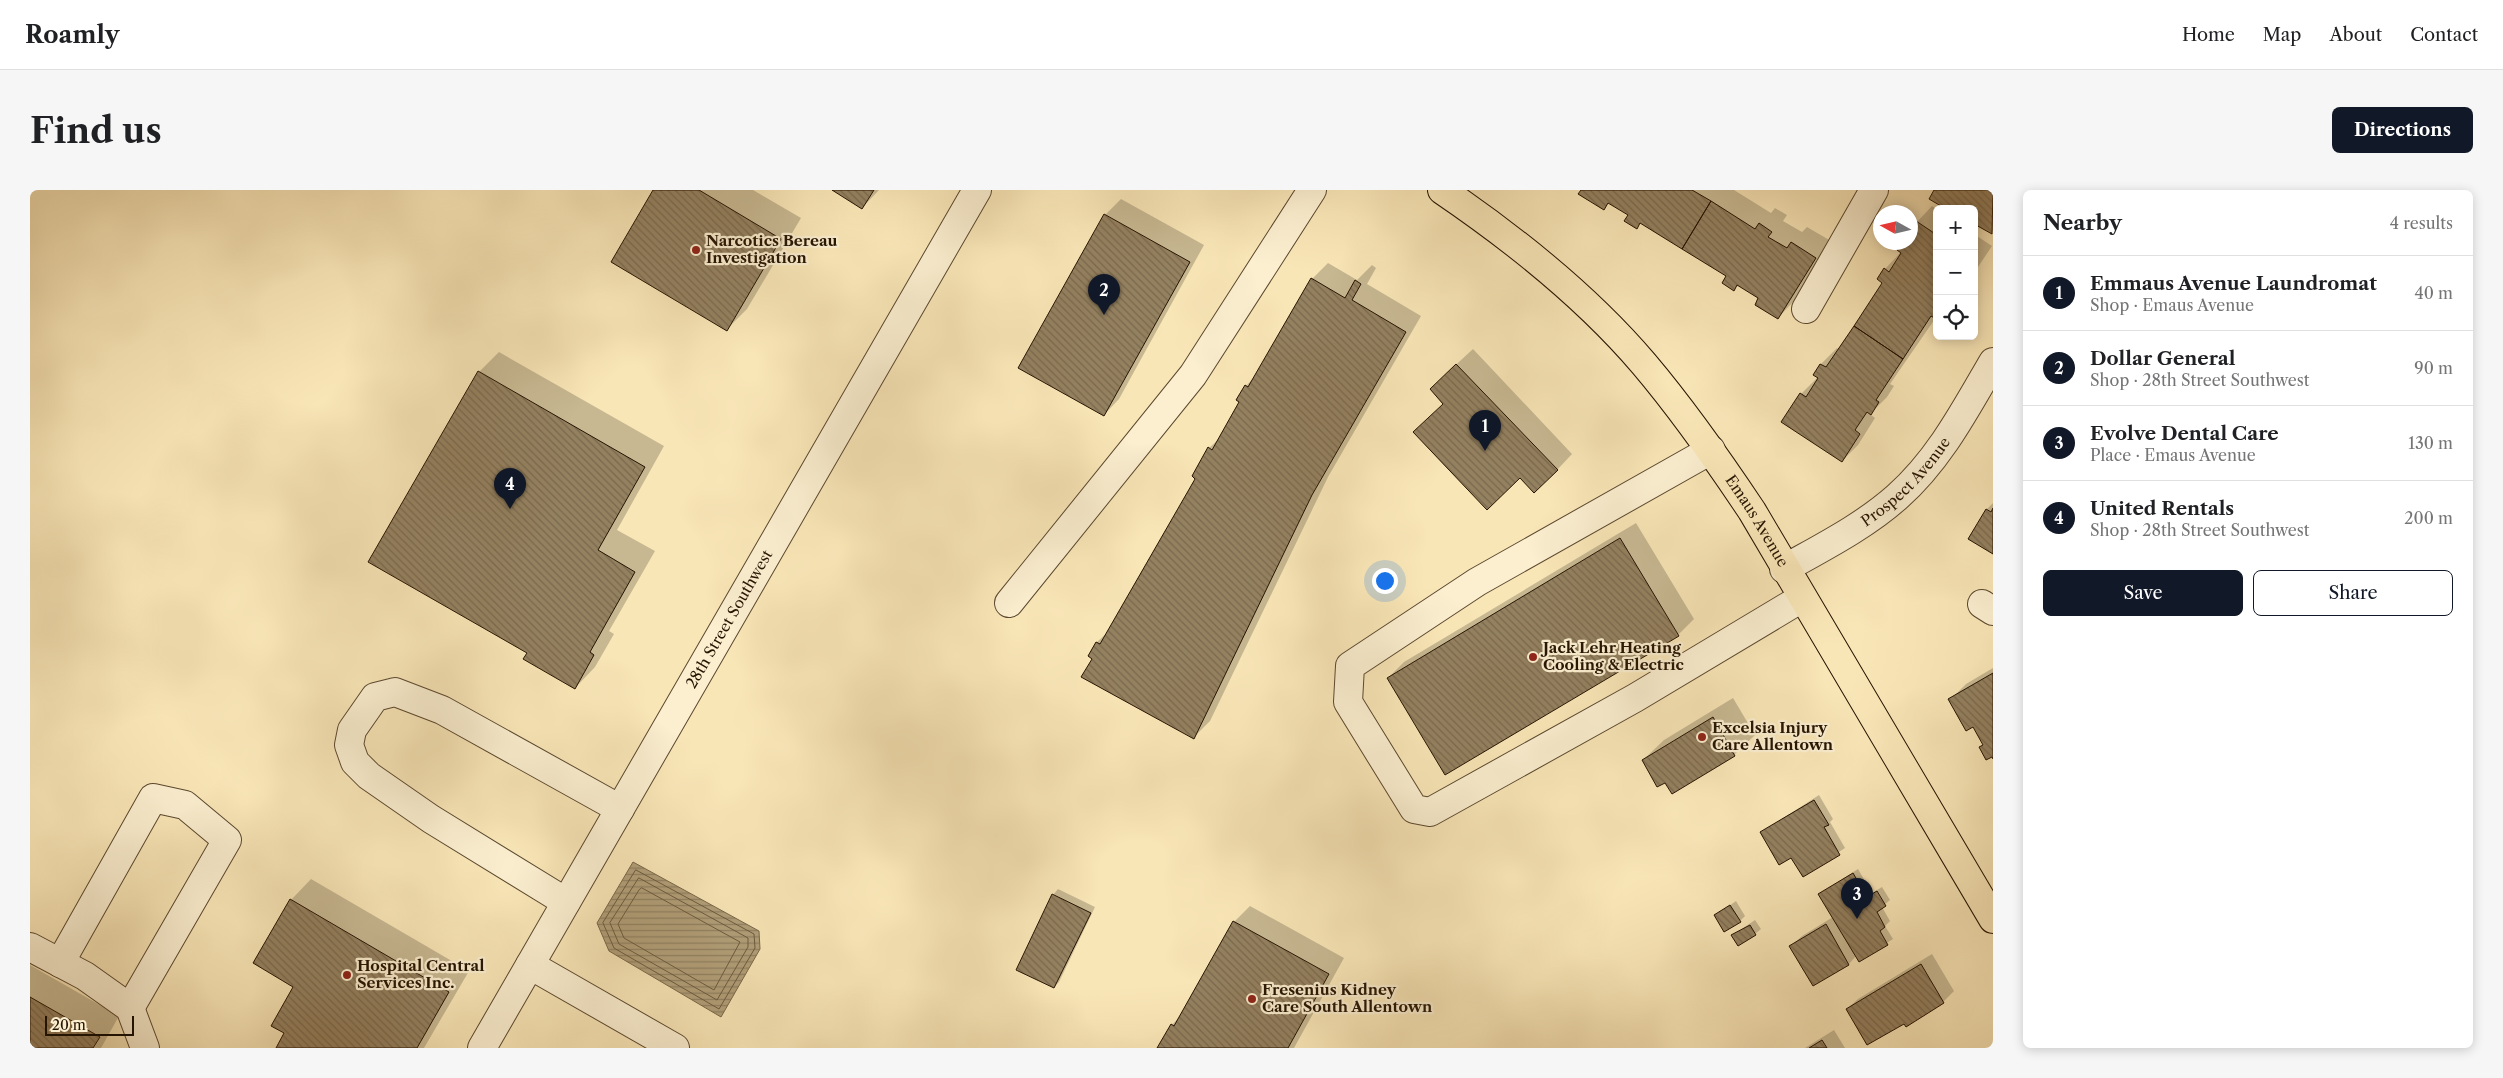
<!DOCTYPE html>
<meta charset="utf-8">
<style>
:root{--surface:#fff;--page:#f6f6f6;--text:#202124;--muted:#757577;--line:#e0e0e0;--accent:#111827}
body{margin:0;font-family:"Libre Caslon Text",serif;background:var(--page);color:var(--text)}
.controls{position:absolute;right:15px;top:15px;display:grid;overflow:hidden;border-radius:8px;box-shadow:0 2px 12px #0003}
.controls button{width:45px;height:45px;display:grid;place-items:center;padding:0;border:0;border-bottom:1px solid var(--line);background:var(--surface);color:var(--text);font:25px sans-serif}
.compass{position:absolute;left:1843px;top:15px;width:45px;height:45px;border-radius:50%;background:var(--surface);box-shadow:0 2px 12px #0003;rotate:278deg}
.scale{position:absolute;left:15px;bottom:12px;width:89px;box-sizing:border-box;padding-left:5px;border:2px solid #261402;border-top:0;font-size:14px;line-height:18px;white-space:nowrap;color:#261402;-webkit-text-stroke:4px #fbefd0;paint-order:stroke}
.you{position:absolute;left:1354px;top:390px;width:18px;height:18px;margin:-12px;border:4px solid #fff;border-radius:50%;background:#1a73e8;box-shadow:0 0 0 8px #1a73e833}
.badge{display:grid;place-items:center;width:32px;height:32px;border-radius:50%;background:var(--accent);color:#fff;font-size:16px;font-weight:700}
.pin{position:absolute;translate:-50% -41px;filter:drop-shadow(0 1px 2px #0008)}
.pin::after{content:'';position:absolute;top:26px;width:18px;height:15px;background:inherit;clip-path:polygon(0 0,100% 0,50% 100%)}
.list{margin:0;padding:0;list-style:none}
h2{display:flex;justify-content:space-between;align-items:center;height:65px;margin:0;padding:0 20px;font-size:21px}
h2 small{font-size:16px;font-weight:400;color:var(--muted)}
.list li{display:grid;grid-template-columns:32px 1fr auto;gap:15px;align-items:center;box-sizing:border-box;height:75px;padding:0 20px;border-top:1px solid var(--line)}
.list b{display:block;font-size:19px;white-space:nowrap}
.list p{margin:0;font-size:16px;white-space:nowrap;color:var(--muted)}
.list em{font-size:16px;font-style:normal;color:var(--muted)}
.actions{display:flex;gap:10px;padding:15px 20px}
.actions a{flex:1;padding:11px 0;border:1px solid var(--accent);border-radius:8px;text-align:center;font-size:18px;color:var(--accent)}
.actions .main{background:var(--accent);color:#fff}
.icon{flex:none;width:28px;height:28px;fill:none;stroke:currentColor;stroke-width:2;stroke-linecap:round;stroke-linejoin:round}
.map{position:relative;flex:none;width:1963px;height:858px;overflow:hidden;border-radius:8px}
header{display:flex;align-items:center;gap:30px;box-sizing:border-box;height:70px;padding:0 25px;background:var(--surface);border-bottom:1px solid var(--line)}
header strong{font-size:24px}
nav{display:flex;gap:28px;margin-inline-start:auto;font-size:18px}
.intro{display:flex;align-items:center;justify-content:space-between;box-sizing:border-box;height:120px;padding:0 30px}
h1{margin:0;font-size:35px}
.button{padding:12px 22px;border-radius:8px;background:var(--accent);color:#fff;font-size:18px;font-weight:700}
main{display:flex;gap:30px;padding:0 30px}
aside{flex:1;background:var(--surface);border-radius:8px;box-shadow:0 2px 12px #0003}
.map>svg:first-child{display:block}
.water{fill:url(#water-rules);stroke:#796749}
.shadow{fill:#0003}
.lines{fill:none;stroke-linecap:round;stroke-linejoin:round}
.shore{stroke:#6c5a3e;stroke-width:1}
.building{fill:url(#building-back-hatch);stroke:#261402}
.minor-casing{stroke:#5b482f;stroke-width:30}
.major-casing{stroke:#261402;stroke-width:30}
.minor{stroke:#fbefd0;stroke-width:28}
.major{stroke:#f9e6b7;stroke-width:28}
.poi-dot{fill:#8f2418;stroke:#fbefd0;stroke-width:2}
.labels{text-anchor:middle;stroke-width:4.5;stroke-linejoin:round;paint-order:stroke}
.poi-label{font-size:15px;font-weight:bold;fill:#261402;stroke:#fbefd0;text-anchor:start}
.street-label{font-size:15px;fill:#261402;stroke:#fbefd0}
</style>
<header>
<strong>Roamly</strong>
<nav><a>Home</a><a>Map</a><a>About</a><a>Contact</a></nav>
</header>
<div class="intro"><h1>Find us</h1><a class="button">Directions</a></div>
<main>
<div class="map">
<svg width="1963" height="858" viewBox="0 0 1963 858">
<defs>
<pattern id="water-rules" width="6" height="5" patternUnits="userSpaceOnUse" patternTransform="scale(1.25)"><rect width="6" height="5" fill="#b19f79"/><path d="M0 2.5h6" fill="none" stroke="#908061"/></pattern>
<pattern id="building-back-hatch" width="6" height="6" patternUnits="userSpaceOnUse" patternTransform="scale(1.25)"><rect width="6" height="6" fill="#948160"/><path d="M-1 5l2 2M0 0l6 6M5-1l2 2" fill="none" stroke="#79684d"/></pattern>
</defs>
<rect width="100%" height="100%" fill="#f9e6b7"/>
<filter id="stains"><feTurbulence type="fractalNoise" baseFrequency=".004" numOctaves="4"/><feColorMatrix values="0 0 0 0 .2 0 0 0 0 .09 0 0 0 0 .02 0 0 0 .5 -.17"/></filter>
<radialGradient id="worn" r=".72"><stop offset=".6" stop-color="#630" stop-opacity="0"/><stop offset="1" stop-color="#630" stop-opacity=".3"/></radialGradient>
<path class="water" d="M 603,672 L 729,741 L 730,759 L 691,827 L 579,761 L 567,733 Z"/>
<path class="shadow" d="M 625,0 L 723,0 L 771,28 L 717,119 L 697,139 Z
M 804,0 L 849,0 L 832,18 Z
M 1552,0 L 1704,0 L 1741,23 L 1745,18 L 1757,25 L 1753,31 L 1772,42 L 1777,37 L 1801,51 L 1763,112 L 1748,128 L 1730,108 L 1709,95 L 1704,99 L 1698,86 L 1611,32 L 1606,37 L 1599,25 L 1580,12 L 1573,19 Z
M 1906,0 L 1963,0 L 1963,42 L 1944,19 Z
M 1091,9 L 1174,55 L 1089,209 L 1074,225 L 1075,25 Z
M 1902,16 L 1907,19 L 1907,126 L 1860,194 L 1864,196 L 1857,207 L 1840,224 L 1845,228 L 1828,255 L 1812,271 L 1771,204 L 1788,187 L 1785,184 L 1791,174 L 1807,158 L 1809,160 L 1854,92 L 1855,79 L 1880,52 L 1887,32 Z
M 1944,44 L 1962,56 L 1944,83 Z
M 1298,73 L 1327,90 L 1342,75 L 1346,78 L 1337,94 L 1391,126 L 1298,287 L 1180,531 L 1164,547 L 1060,466 L 1067,452 L 1079,441 L 1167,288 L 1179,258 L 1192,246 L 1211,212 L 1216,196 L 1227,184 L 1282,89 Z
M 1443,159 L 1542,264 L 1527,280 L 1414,213 L 1417,183 Z
M 469,162 L 634,256 L 587,340 L 625,361 L 579,441 L 584,444 L 565,477 L 545,498 L 498,463 L 449,182 Z
M 1963,313 L 1963,362 L 1940,349 L 1957,319 Z
M 1606,333 L 1664,429 L 1648,445 L 1358,488 L 1374,472 Z
M 1963,478 L 1963,566 L 1950,557 L 1954,554 L 1943,535 L 1920,510 L 1936,494 Z
M 1703,508 L 1725,545 L 1704,565 L 1613,570 L 1634,550 Z
M 1789,605 L 1803,629 L 1800,632 L 1815,658 L 1773,685 L 1762,666 L 1732,642 Z
M 1828,679 L 1842,703 L 1852,697 L 1860,710 L 1852,717 L 1860,731 L 1855,736 L 1863,749 L 1829,771 L 1826,766 L 1819,774 L 1783,794 L 1761,756 L 1772,746 L 1803,727 L 1789,704 Z
M 281,689 L 439,781 L 394,858 L 247,858 L 256,843 L 265,796 L 225,773 L 261,710 Z
M 1028,699 L 1065,717 L 1029,792 L 1024,797 L 1023,705 Z
M 1706,711 L 1715,726 L 1710,731 L 1686,725 Z
M 1220,716 L 1314,768 L 1264,858 L 1129,858 L 1142,835 L 1151,825 L 1204,732 Z
M 1725,730 L 1731,739 L 1725,744 L 1703,745 Z
M 1902,764 L 1924,801 L 1913,812 L 1875,832 L 1817,819 L 1828,809 Z
M 0,775 L 89,826 L 71,858 L 0,858 Z
M 1804,840 L 1815,858 L 1775,858 Z"/>
<g class="lines">
<path class="shore" d="M 606,680 L 724,744 L 725,758 L 689,819 L 584,758 L 573,733 Z
M 609,688 L 718,748 L 718,757 L 687,810 L 589,754 L 580,733 Z
M 612,698 L 710,752 L 684,800 L 594,748 L 588,734 L 609,700 Z"/>
</g>
<path class="building" d="M 623,0 L 669,0 L 751,49 L 697,141 L 581,72 Z
M 802,0 L 844,0 L 832,19 Z
M 1551,0 L 1662,0 L 1681,11 L 1652,59 L 1610,33 L 1607,39 L 1594,31 L 1598,25 L 1578,13 L 1574,20 L 1548,4 Z
M 1904,0 L 1963,0 L 1962,44 L 1944,34 L 1944,19 L 1916,19 L 1899,9 Z
M 1681,11 L 1725,39 L 1729,33 L 1742,42 L 1738,47 L 1757,58 L 1761,52 L 1786,68 L 1748,129 L 1725,115 L 1728,108 L 1707,95 L 1704,101 L 1692,93 L 1696,86 L 1652,59 Z
M 1074,24 L 1160,72 L 1074,226 L 988,178 Z
M 1886,31 L 1907,45 L 1907,127 L 1906,129 L 1901,126 L 1873,169 L 1824,136 L 1852,93 L 1847,89 L 1854,78 L 1859,82 L 1871,63 L 1867,60 L 1872,52 L 1880,52 L 1880,39 Z
M 1281,88 L 1315,108 L 1325,90 L 1331,94 L 1322,110 L 1376,142 L 1282,305 L 1164,549 L 1051,487 L 1062,469 L 1058,466 L 1066,452 L 1070,454 L 1165,289 L 1162,286 L 1178,257 L 1182,260 L 1209,212 L 1206,210 L 1215,195 L 1218,197 Z
M 1824,136 L 1873,169 L 1846,210 L 1849,212 L 1841,225 L 1837,222 L 1825,240 L 1830,244 L 1812,272 L 1751,232 L 1770,203 L 1776,207 L 1788,188 L 1783,185 L 1790,174 L 1796,177 Z
M 1426,174 L 1528,280 L 1504,303 L 1490,288 L 1457,320 L 1383,242 L 1413,214 L 1400,199 Z
M 448,181 L 615,277 L 568,360 L 605,382 L 560,462 L 564,465 L 545,499 L 493,469 L 497,463 L 338,372 Z
M 1963,318 L 1963,364 L 1938,349 L 1956,319 L 1961,322 Z
M 1590,348 L 1649,446 L 1415,585 L 1357,488 Z
M 1963,483 L 1963,569 L 1962,567 L 1956,570 L 1949,557 L 1953,555 L 1943,537 L 1936,541 L 1918,509 Z
M 1683,527 L 1705,566 L 1642,604 L 1635,593 L 1627,597 L 1612,570 Z
M 1784,610 L 1799,635 L 1794,637 L 1810,665 L 1773,687 L 1761,668 L 1749,675 L 1730,642 Z
M 1823,683 L 1837,707 L 1847,701 L 1856,716 L 1847,722 L 1855,737 L 1850,741 L 1858,755 L 1829,772 L 1788,704 Z
M 1022,704 L 1061,723 L 1024,798 L 986,780 Z
M 260,709 L 419,802 L 387,858 L 246,858 L 254,843 L 241,836 L 263,797 L 223,773 Z
M 1700,715 L 1711,732 L 1694,742 L 1684,725 Z
M 1203,731 L 1299,784 L 1258,858 L 1127,858 L 1141,834 L 1144,836 Z
M 1796,734 L 1819,775 L 1783,796 L 1759,756 Z
M 1720,735 L 1726,745 L 1708,756 L 1701,745 Z
M 1891,774 L 1914,813 L 1876,837 L 1874,834 L 1837,855 L 1816,819 Z
M 0,807 L 70,847 L 63,858 L 0,858 Z
M 1792,850 L 1797,858 L 1779,858 Z"/>
<g class="lines">
<defs>
<g id="minor">
<path d="M 1776,119 L 1844,0"/>
<path d="M 1681,260 L 1447,392 L 1320,476 L 1318,512 L 1384,619 L 1400,622 L 1605,508 L 1772,408"/>
<path id="s1" d="M 1754,379 C 1793,357 1833,337 1867,307 C 1909,270 1935,220 1963,172"/>
<path d="M 979,413 L 1163,185 L 1282,0"/>
<path d="M 1952,414 L 1963,421"/>
<path d="M 536,712 L 401,629 L 339,586 L 325,572 L 319,555 L 322,540 L 345,507 L 365,502 L 412,520 L 590,619"/>
<path d="M 0,757 L 55,786 L 100,818 L 115,858"/>
<path d="M 30,773 L 123,608 L 155,615 L 197,650 L 100,818"/>
<path d="M 500,775 L 645,858"/>
<path id="s2" d="M 452,858 L 947,0"/>
</g>
<g id="major">
<path id="s3" d="M 1412,0 C 1484,49 1557,107 1614,174 C 1653,220 1688,270 1722,321 L 1963,729"/>
</g>
</defs>
<use href="#minor" class="minor-casing"/>
<use href="#major" class="major-casing"/>
<use href="#minor" class="minor"/>
<use href="#major" class="major"/>
</g>
<g class="poi-dot">
<circle cx="666" cy="60" r="5"/>
<circle cx="1503" cy="467" r="5"/>
<circle cx="1672" cy="547" r="5"/>
<circle cx="317" cy="785" r="5"/>
<circle cx="1222" cy="809" r="5"/>
</g>
<g class="labels">
<g class="poi-label">
<text x="676" y="56">Narcotics Bereau<tspan x="676" dy="17">Investigation</tspan></text>
<text x="1513" y="463">Jack Lehr Heating<tspan x="1513" dy="17">Cooling &amp; Electric</tspan></text>
<text x="1682" y="543">Excelsia Injury<tspan x="1682" dy="17">Care Allentown</tspan></text>
<text x="327" y="781">Hospital Central<tspan x="327" dy="17">Services Inc.</tspan></text>
<text x="1232" y="805">Fresenius Kidney<tspan x="1232" dy="17">Care South Allentown</tspan></text>
</g>
<g class="street-label">
<text dy="5" stroke="none"><textPath href="#s1" startOffset="151">Prospect Avenue</textPath></text>
<text dy="5" stroke="none"><textPath href="#s3" startOffset="461">Emaus Avenue</textPath></text>
<text dy="5" stroke="none"><textPath href="#s2" startOffset="495">28th Street Southwest</textPath></text>
</g>
</g>
<rect width="100%" height="100%" filter="url(#stains)"/>
<rect width="100%" height="100%" fill="url(#worn)"/>
</svg>
<div class="controls">
<button>+</button>
<button>−</button>
<button><svg class="icon" aria-label="locate" viewBox="0 0 24 24"><circle cx="12" cy="12" r="6"/><path d="M12 2v4M12 18v4M2 12h4M18 12h4"/></svg></button>
</div>
<svg class="compass" viewBox="-18 -18 36 36"><path d="M0-13l5 13h-10z" fill="#e53935"/><path d="M0 13l5-13h-10z" fill="#757577"/></svg>
<div class="scale">20 m</div>
<div class="you"></div>
<div class="pin badge" style="left:1455px;top:261px">1</div>
<div class="pin badge" style="left:1074px;top:125px">2</div>
<div class="pin badge" style="left:1827px;top:729px">3</div>
<div class="pin badge" style="left:480px;top:319px">4</div>
</div>
<aside>
<h2>Nearby<small>4 results</small></h2>
<ul class="list">
<li><span class="badge">1</span><div><b>Emmaus Avenue Laundromat</b><p>Shop · Emaus Avenue</p></div><em>40 m</em></li>
<li><span class="badge">2</span><div><b>Dollar General</b><p>Shop · 28th Street Southwest</p></div><em>90 m</em></li>
<li><span class="badge">3</span><div><b>Evolve Dental Care</b><p>Place · Emaus Avenue</p></div><em>130 m</em></li>
<li><span class="badge">4</span><div><b>United Rentals</b><p>Shop · 28th Street Southwest</p></div><em>200 m</em></li>
</ul>
<div class="actions"><a class="main">Save</a><a>Share</a></div>
</aside>
</main>
